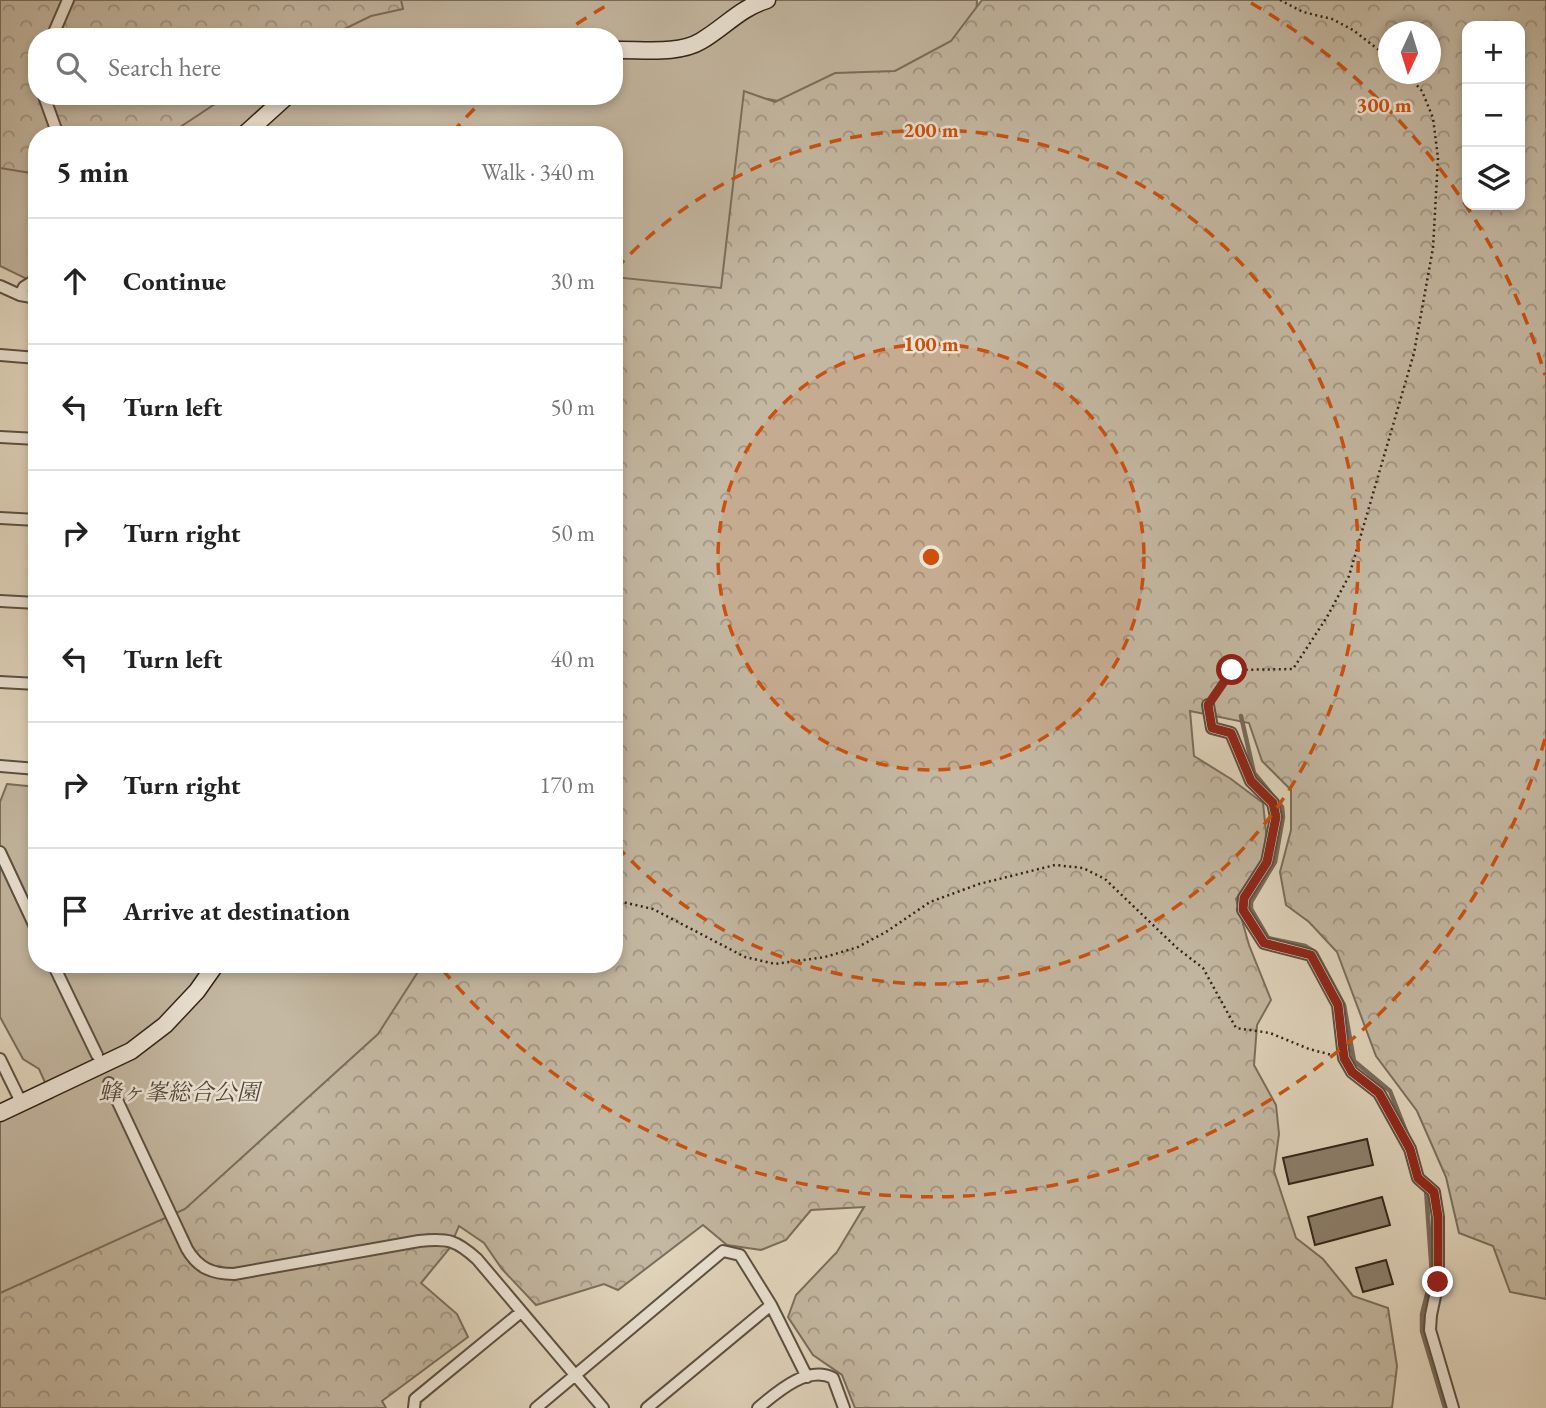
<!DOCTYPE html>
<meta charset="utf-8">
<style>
:root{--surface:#fff;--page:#f6f6f6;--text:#222;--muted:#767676;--line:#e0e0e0}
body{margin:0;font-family:"EB Garamond","Noto Serif JP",serif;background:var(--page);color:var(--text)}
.controls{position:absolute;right:21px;top:21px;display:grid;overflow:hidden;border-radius:14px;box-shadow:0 4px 10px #0003}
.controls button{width:63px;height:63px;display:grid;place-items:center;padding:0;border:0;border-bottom:2px solid var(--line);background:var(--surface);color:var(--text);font:35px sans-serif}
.compass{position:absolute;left:1378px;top:21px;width:63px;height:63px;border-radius:50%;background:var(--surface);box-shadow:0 4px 10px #0003;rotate:184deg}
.stop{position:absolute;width:21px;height:21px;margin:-16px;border:5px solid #8f2418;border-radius:50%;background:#fff}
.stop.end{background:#8f2418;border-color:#fff;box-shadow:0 2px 7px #0008}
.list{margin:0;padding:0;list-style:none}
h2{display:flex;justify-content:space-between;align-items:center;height:91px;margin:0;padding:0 28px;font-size:30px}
h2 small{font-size:23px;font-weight:400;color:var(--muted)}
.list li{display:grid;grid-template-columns:46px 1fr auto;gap:21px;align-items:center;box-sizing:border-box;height:126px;padding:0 28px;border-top:2px solid var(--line)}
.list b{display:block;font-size:26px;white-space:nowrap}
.list em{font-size:23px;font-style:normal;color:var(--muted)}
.icon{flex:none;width:38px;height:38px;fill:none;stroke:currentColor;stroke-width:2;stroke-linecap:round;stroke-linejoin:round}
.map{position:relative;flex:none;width:1546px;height:1408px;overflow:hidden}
.search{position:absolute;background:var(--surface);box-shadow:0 4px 10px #0003;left:28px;top:28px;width:595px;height:77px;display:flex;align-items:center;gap:18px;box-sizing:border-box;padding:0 24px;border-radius:28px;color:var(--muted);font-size:26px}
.panel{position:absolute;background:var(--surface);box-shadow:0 4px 10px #0003;left:28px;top:126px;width:595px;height:847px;border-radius:28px}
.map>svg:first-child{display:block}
.green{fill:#c4b8a2;stroke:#7a6e5d;stroke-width:2;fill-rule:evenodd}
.forest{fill:url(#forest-crowns);stroke:#7a6e5d;stroke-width:2;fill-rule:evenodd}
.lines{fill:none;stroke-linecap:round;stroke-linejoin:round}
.stream{stroke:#766a5a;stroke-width:4.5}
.building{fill:#8c806e;stroke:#2f2318;stroke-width:2}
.street-casing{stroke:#5c5042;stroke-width:14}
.secondary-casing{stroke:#2f2318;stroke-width:19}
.path{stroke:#2f2318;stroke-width:2.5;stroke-dasharray:2 3.5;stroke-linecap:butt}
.street{stroke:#ece4d5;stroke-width:10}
.secondary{stroke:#ece4d5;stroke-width:16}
.route{stroke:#8f2418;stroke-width:9}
.ring{fill:none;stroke:#cc510e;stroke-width:3.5;stroke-dasharray:12 9}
.labels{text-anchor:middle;stroke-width:5;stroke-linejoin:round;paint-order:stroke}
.park-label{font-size:23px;font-style:italic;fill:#54483a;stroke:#ece4d5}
.centre{fill:#cc510e;stroke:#ece4d5;stroke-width:3.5}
.ring-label{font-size:21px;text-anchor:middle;font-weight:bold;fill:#cc510e;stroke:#ece4d5;stroke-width:5;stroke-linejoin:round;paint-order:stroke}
</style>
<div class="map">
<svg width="1546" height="1408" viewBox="0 0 1546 1408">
<defs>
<pattern id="forest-crowns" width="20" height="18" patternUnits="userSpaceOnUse" patternTransform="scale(1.75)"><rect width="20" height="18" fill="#c4b8a2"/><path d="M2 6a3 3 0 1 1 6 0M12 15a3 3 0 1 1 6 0" fill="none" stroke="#a09583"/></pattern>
</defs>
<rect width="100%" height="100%" fill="#e2d6be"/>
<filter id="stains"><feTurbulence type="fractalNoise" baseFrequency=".00286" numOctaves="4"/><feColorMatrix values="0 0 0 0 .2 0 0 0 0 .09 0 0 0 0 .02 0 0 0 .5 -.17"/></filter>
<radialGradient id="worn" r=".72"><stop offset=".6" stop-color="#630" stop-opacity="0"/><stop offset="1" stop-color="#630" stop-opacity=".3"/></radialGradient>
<path class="green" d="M 0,0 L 977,0 L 975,36 L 902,80 L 798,105 L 768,99 L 759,219 L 614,566 L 614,135 L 37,135 L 37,284 L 0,266 ZM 37,37 L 614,37 L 614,96 L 37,96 Z
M 7,784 L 37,787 L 37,964 L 466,964 L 217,1232 L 0,1306 L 0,1122 L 52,1098 L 39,1069 L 23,1059 L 0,1017 L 0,802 Z"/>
<path class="forest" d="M 0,0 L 401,0 L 403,9 L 371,16 L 328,37 L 37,37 L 37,96 L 227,96 L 168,135 L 37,135 L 37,174 L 0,168 Z
M 982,0 L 1546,0 L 1546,1299 L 1510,1292 L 1493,1246 L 1459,1233 L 1446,1177 L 1417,1111 L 1376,1056 L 1337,952 L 1309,922 L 1286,905 L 1280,872 L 1291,830 L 1291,790 L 1262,761 L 1249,723 L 1190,711 L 1194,756 L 1231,779 L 1263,803 L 1266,832 L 1265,856 L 1236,899 L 1249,945 L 1271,1000 L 1257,1025 L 1254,1065 L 1276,1105 L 1279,1134 L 1274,1171 L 1296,1238 L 1323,1259 L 1353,1296 L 1388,1308 L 1397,1366 L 1392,1408 L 855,1408 L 842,1375 L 813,1355 L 788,1317 L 796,1295 L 837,1252 L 864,1207 L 811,1210 L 786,1240 L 761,1250 L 727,1245 L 703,1225 L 618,1290 L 604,1284 L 536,1305 L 502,1269 L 484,1243 L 459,1226 L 449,1249 L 421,1283 L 457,1314 L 468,1337 L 382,1401 L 386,1408 L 0,1408 L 0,1293 L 185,1209 L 378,1034 L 423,964 L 614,964 L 614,277 L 721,288 L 744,91 L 775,102 L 835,73 L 895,71 L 951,41 ZM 1467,26 L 1520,26 L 1520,205 L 1467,205 ZM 1388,32 L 1430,32 L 1430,74 L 1388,74 Z"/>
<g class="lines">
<path class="stream" d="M 1241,716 L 1254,773 L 1282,807 L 1283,817 L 1275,862 L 1251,902 L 1251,909 L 1268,938 L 1305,946 L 1316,953 L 1344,1005 L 1354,1061 L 1390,1091 L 1407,1134
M 1426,1189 L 1432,1275 L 1422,1314 L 1422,1331 L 1445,1408"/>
</g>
<path class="building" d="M 1367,1139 L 1373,1165 L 1289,1184 L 1283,1158 Z
M 1382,1197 L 1390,1225 L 1315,1245 L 1308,1217 Z
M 1386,1260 L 1393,1284 L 1363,1292 L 1356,1268 Z"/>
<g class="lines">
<defs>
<path id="street" d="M 52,37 L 68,0
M 44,96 L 58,135
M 0,286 L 20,295 L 37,298
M 20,295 L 24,287 L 37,279
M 0,355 L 37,358
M 0,437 L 37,439
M 0,518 L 37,520
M 0,601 L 37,603
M 0,682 L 37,684
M 1208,705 L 1212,728 L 1231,733 L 1251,781 L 1273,803 L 1276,817 L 1267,862 L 1244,898 L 1243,910 L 1264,943 L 1311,955 L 1338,1005 L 1344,1058 L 1352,1072 L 1379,1093 L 1410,1149 L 1418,1178 L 1434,1192 L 1438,1217 L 1438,1282 L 1431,1315 L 1430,1330 L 1453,1408
M 0,766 L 37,769
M 0,852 L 37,931
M 53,964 L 97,1055
M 0,1059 L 21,1102
M 109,1083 L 187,1249 C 198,1268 212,1274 234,1274 L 419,1241 C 448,1238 456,1240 477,1259 L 603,1408
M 414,1408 L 415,1399 L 521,1312
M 536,1408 L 723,1251 L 740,1255 L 771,1305 L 807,1377
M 647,1408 L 771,1305
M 758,1408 C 777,1392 807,1365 833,1378 L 844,1408"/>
<path id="secondary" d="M 614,50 C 641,49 678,55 701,41 C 725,27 740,8 767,0
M 244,135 L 287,96
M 0,1113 L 131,1051 L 165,1025 L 197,991 L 216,964"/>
</defs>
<use href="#street" class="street-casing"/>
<use href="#secondary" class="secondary-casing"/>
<path class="path" d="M 1280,0 L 1303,12 L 1332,19 L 1353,30 L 1388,57
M 1215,695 L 1232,670 L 1293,669 L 1327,617 L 1349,576 L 1414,353 L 1433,248 L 1438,158 L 1433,118 L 1422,91 L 1407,74
M 614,900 L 653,909 L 745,957 L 775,964 L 825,957 L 858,947 L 886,932 L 930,902 L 979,884 L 1055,865 L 1083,868 L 1105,879 L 1177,948 L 1203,968 L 1236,1028 L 1270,1033 L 1309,1049 L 1332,1055"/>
<use href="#street" class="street"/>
<use href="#secondary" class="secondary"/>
</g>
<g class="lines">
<path class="route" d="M 1232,670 L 1208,705 L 1212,728 L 1231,733 L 1251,781 L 1273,803 L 1276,817 L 1267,862 L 1244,898 L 1243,910 L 1264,943 L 1311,955 L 1338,1005 L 1344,1058 L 1352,1072 L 1379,1093 L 1410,1149 L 1418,1178 L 1434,1192 L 1438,1217 L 1438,1282"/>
</g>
<circle cx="931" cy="557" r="213" fill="#cc510e" fill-opacity=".12"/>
<g class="ring">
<circle cx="931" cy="557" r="213"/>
<path d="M616 269A427 427 0 1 1 616 845"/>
<path d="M1545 739A640 640 0 0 1 441 968M452 133A640 640 0 0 1 486 97M559 36A640 640 0 0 1 611 3M1251 3A640 640 0 0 1 1545 375"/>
</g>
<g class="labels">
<g class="park-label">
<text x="179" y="1100">蜂ヶ峯総合公園</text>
</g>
</g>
<circle cx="931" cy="557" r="10" class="centre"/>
<g class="ring-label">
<text x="1384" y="112">300 m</text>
<text x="931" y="137">200 m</text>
<text x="931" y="351">100 m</text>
</g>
<rect width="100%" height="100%" filter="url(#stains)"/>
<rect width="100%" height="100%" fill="url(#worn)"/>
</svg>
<div class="controls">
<button>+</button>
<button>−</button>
<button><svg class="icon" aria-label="layers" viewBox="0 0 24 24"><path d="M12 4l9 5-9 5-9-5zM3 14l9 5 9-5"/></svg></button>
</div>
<svg class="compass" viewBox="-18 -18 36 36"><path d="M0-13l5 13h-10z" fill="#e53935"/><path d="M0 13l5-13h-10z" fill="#767676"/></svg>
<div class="stop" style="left:1232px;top:670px"></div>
<div class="stop end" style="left:1438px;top:1282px"></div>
<div class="search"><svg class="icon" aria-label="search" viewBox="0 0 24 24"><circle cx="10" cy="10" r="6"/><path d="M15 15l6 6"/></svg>Search here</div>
<section class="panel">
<h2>5 min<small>Walk · 340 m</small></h2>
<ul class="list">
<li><svg class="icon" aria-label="ahead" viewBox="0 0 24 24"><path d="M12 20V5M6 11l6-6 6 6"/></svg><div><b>Continue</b></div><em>30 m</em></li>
<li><svg class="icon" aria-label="left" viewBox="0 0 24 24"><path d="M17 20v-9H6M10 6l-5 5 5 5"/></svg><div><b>Turn left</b></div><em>50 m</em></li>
<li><svg class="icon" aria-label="right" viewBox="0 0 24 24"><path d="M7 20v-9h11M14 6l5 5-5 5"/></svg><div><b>Turn right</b></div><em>50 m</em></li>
<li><svg class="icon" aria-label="left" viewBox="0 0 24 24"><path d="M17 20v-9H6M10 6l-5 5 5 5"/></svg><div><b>Turn left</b></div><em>40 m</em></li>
<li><svg class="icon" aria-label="right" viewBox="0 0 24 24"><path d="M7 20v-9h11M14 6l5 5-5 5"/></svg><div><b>Turn right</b></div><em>170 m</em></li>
<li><svg class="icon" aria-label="arrive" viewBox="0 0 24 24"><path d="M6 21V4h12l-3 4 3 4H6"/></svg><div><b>Arrive at destination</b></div></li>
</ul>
</section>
</div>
